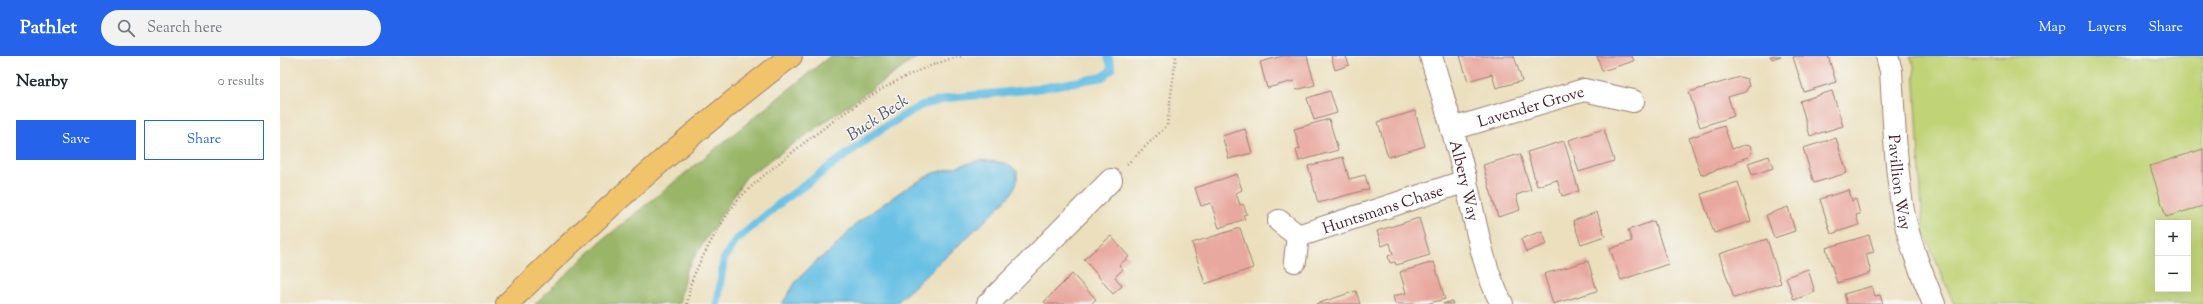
<!DOCTYPE html>
<meta charset="utf-8">
<style>
:root{--surface:#fff;--page:#f2f2f3;--text:#1f2937;--muted:#747a83;--line:#e0e1e3;--accent:#2563eb}
body{margin:0;font-family:"Sorts Mill Goudy",serif;background:var(--page);color:var(--text)}
.controls{position:absolute;right:12px;bottom:12px;display:grid;overflow:hidden;border-radius:0px;box-shadow:0 4px 16px #0002}
.controls button{width:36px;height:36px;display:grid;place-items:center;padding:0;border:0;border-bottom:1px solid var(--line);background:var(--surface);color:var(--text);font:20px sans-serif}
.list{margin:0;padding:0;list-style:none}
h2{display:flex;justify-content:space-between;align-items:center;height:52px;margin:0;padding:0 16px;font-size:17px}
h2 small{font-size:13px;font-weight:400;color:var(--muted)}
.actions{display:flex;gap:8px;padding:12px 16px}
.actions a{flex:1;padding:9px 0;border:1px solid var(--accent);border-radius:0px;text-align:center;font-size:14px;color:var(--accent)}
.actions .main{background:var(--accent);color:#fff}
.icon{flex:none;width:22px;height:22px;fill:none;stroke:currentColor;stroke-width:2;stroke-linecap:round;stroke-linejoin:round}
.map{position:relative;flex:none;width:1923px;height:248px;overflow:hidden}
header{display:flex;align-items:center;gap:24px;box-sizing:border-box;height:56px;padding:0 20px;background:var(--accent);color:#fff}
header strong{font-size:19px}
nav{display:flex;gap:22px;margin-inline-start:auto;font-size:14px}
.search{width:280px;height:36px;background:var(--page);display:flex;align-items:center;gap:10px;box-sizing:border-box;padding:0 14px;border-radius:22px;color:var(--muted);font-size:15px}
main{display:flex}
aside{flex:1;background:var(--surface)}
.map>svg:first-child{display:block}
.green{fill:#c0d376;stroke:#857950;fill-rule:evenodd}
.forest{fill:#98b567;stroke:#716a49}
.water{fill:#67c0e4;stroke:#587088}
.lines{fill:none;stroke-linecap:round;stroke-linejoin:round}
.stream{stroke:#67c0e4;stroke-width:8}
.building{fill:#e9a89f}
.minor-casing{stroke:#9a7f74;stroke-width:24}
.highway-casing{stroke:#9a7f74;stroke-width:24}
.path{stroke:#9a7f74;stroke-width:2.5;stroke-dasharray:1 3;stroke-linecap:butt}
.minor{stroke:#fff;stroke-width:22}
.highway{stroke:#f1c36a;stroke-width:22}
.labels{text-anchor:middle;stroke-width:3;stroke-linejoin:round;paint-order:stroke}
.street-label{font-size:16px;fill:#4a1f2b;stroke:#f6f6f2}
.water-label{font-size:17px;font-style:italic;fill:#54576c;stroke:#f6f6f2}
</style>
<header>
<strong>Pathlet</strong>
<div class="search"><svg class="icon" aria-label="search" viewBox="0 0 24 24"><circle cx="10" cy="10" r="6"/><path d="M15 15l6 6"/></svg>Search here</div>
<nav><a>Map</a><a>Layers</a><a>Share</a></nav>
</header>
<main>
<aside>
<h2>Nearby<small>0 results</small></h2>
<ul class="list">
</ul>
<div class="actions"><a class="main">Save</a><a>Share</a></div>
</aside>
<div class="map">
<svg width="1923" height="248" viewBox="0 0 1923 248">
<rect width="100%" height="100%" fill="#f6f6f2"/>
<filter id="ink" filterUnits="userSpaceOnUse"><feTurbulence type="fractalNoise" baseFrequency=".025" numOctaves="2"/><feDisplacementMap in="SourceGraphic" scale="8" xChannelSelector="R" yChannelSelector="G"/><feConvolveMatrix kernelMatrix="1 2 1 2 8 2 1 2 1" color-interpolation-filters="sRGB"/></filter>
<filter id="wash" filterUnits="userSpaceOnUse"><feTurbulence type="fractalNoise" baseFrequency=".012" numOctaves="4" result="noise"/><feDisplacementMap in="SourceGraphic" scale="16" xChannelSelector="R" yChannelSelector="G"/><feGaussianBlur stdDeviation="0.9" result="paint"/><feColorMatrix in="noise" values="0 0 0 0 0 0 0 0 0 0 0 0 0 0 0 0 0 1.4 0 .05"/><feComposite in="paint" operator="in"/></filter>
<g filter="url(#wash)">
<rect width="100%" height="100%" fill="#ebdfbd"/>
<path class="green" d="M 1630,0 L 1923,0 L 1923,248 L 1674,248 L 1643,174 L 1634,9 ZM 1878,167 L 1908,167 L 1908,233 L 1878,233 Z"/>
<path class="forest" d="M 550,0 L 639,0 L 466,121 L 406,214 L 399,248 L 255,248 L 319,187 Z"/>
<path class="water" d="M 700,104 L 725,107 L 737,115 L 737,126 L 732,137 L 709,161 L 615,248 L 502,248 L 517,224 L 536,205 L 551,195 L 578,166 L 623,134 L 651,118 Z"/>
<g class="lines">
<path class="stream" d="M 437,248 L 444,203 L 455,185 L 499,148 L 601,73 L 640,50 L 669,42 L 756,33 L 823,21 L 832,13 L 828,0"/>
</g>
<g id="blocks">
<path class="building" d="M 1003,0 L 1027,0 L 1035,29 L 1016,34 L 1014,25 L 987,32 L 980,6 Z
M 1051,0 L 1066,0 L 1069,9 L 1055,14 Z
M 1180,0 L 1234,0 L 1242,25 L 1216,32 L 1212,18 L 1188,25 Z
M 1317,0 L 1352,0 L 1354,5 L 1322,15 Z
M 1490,0 L 1501,0 L 1492,3 Z
M 1517,0 L 1548,0 L 1556,26 L 1524,36 L 1513,1 Z
M 1460,21 L 1467,23 L 1469,30 L 1465,36 L 1448,41 L 1454,60 L 1420,71 L 1409,36 Z
M 1050,35 L 1057,57 L 1034,64 L 1027,42 Z
M 1552,35 L 1563,70 L 1530,80 L 1520,45 Z
M 1135,55 L 1145,90 L 1108,101 L 1098,66 Z
M 1049,63 L 1058,94 L 1019,105 L 1016,94 L 1020,93 L 1014,73 Z
M 1444,70 L 1452,93 L 1464,89 L 1470,90 L 1472,96 L 1468,101 L 1456,105 L 1457,107 L 1421,119 L 1409,82 Z
M 965,73 L 972,97 L 949,103 L 942,80 Z
M 1324,73 L 1334,105 L 1299,116 L 1289,84 Z
M 1556,82 L 1567,117 L 1534,127 L 1523,92 Z
M 1284,85 L 1299,135 L 1282,140 L 1277,124 L 1257,130 L 1247,96 Z
M 1923,93 L 1923,150 L 1886,161 L 1870,110 Z
M 1240,98 L 1251,134 L 1236,139 L 1240,154 L 1218,161 L 1203,109 Z
M 1489,100 L 1493,112 L 1472,119 L 1468,107 Z
M 1063,101 L 1069,123 L 1085,119 L 1089,133 L 1038,147 L 1028,110 Z
M 957,118 L 962,134 L 956,137 L 960,149 L 963,148 L 967,158 L 963,159 L 965,163 L 939,172 L 931,147 L 921,150 L 915,132 Z
M 1458,126 L 1471,165 L 1434,177 L 1421,138 Z
M 1569,134 L 1572,145 L 1576,143 L 1580,158 L 1576,159 L 1579,169 L 1551,178 L 1540,143 Z
M 1508,151 L 1515,175 L 1494,182 L 1486,159 Z
M 1317,156 L 1325,180 L 1301,188 L 1293,165 Z
M 1139,162 L 1150,199 L 1116,209 L 1115,206 L 1110,207 L 1108,200 L 1113,198 L 1110,187 L 1102,190 L 1097,175 Z
M 1374,165 L 1388,208 L 1341,224 L 1330,193 L 1352,185 L 1348,174 Z
M 960,172 L 973,212 L 925,228 L 912,187 Z
M 1262,175 L 1267,188 L 1246,196 L 1241,183 Z
M 1589,179 L 1594,196 L 1586,198 L 1591,217 L 1557,227 L 1546,192 Z
M 831,180 L 849,201 L 839,209 L 843,213 L 835,221 L 842,230 L 833,238 L 804,203 Z
M 1487,183 L 1501,227 L 1454,242 L 1439,198 Z
M 1308,205 L 1317,235 L 1273,248 L 1264,218 Z
M 1154,206 L 1165,243 L 1146,248 L 1115,248 L 1113,240 L 1126,237 L 1120,216 Z
M 1528,213 L 1535,236 L 1514,244 L 1506,221 Z
M 792,218 L 816,243 L 811,248 L 767,248 L 764,246 Z
M 1592,230 L 1595,240 L 1600,239 L 1603,248 L 1567,248 L 1564,238 Z
M 1076,235 L 1080,248 L 1036,248 Z
M 1172,245 L 1173,248 L 1163,248 Z"/>
</g>
</g>
<g filter="url(#ink)">
<use href="#blocks" fill-opacity="0" stroke="#9a7f74" stroke-width="1"/>
<g class="lines">
<defs>
<g id="minor">
<path id="s1" d="M 1151,0 C 1163,42 1176,83 1186,126 C 1196,167 1202,211 1222,248"/>
<path id="s2" d="M 1607,0 L 1611,15 C 1614,61 1615,109 1623,155 C 1629,187 1642,218 1654,248"/>
<path id="s3" d="M 1172,73 L 1304,34 L 1353,45"/>
<path d="M 999,165 L 1018,180 L 1015,205"/>
<path id="s4" d="M 1018,180 L 1186,125"/>
<path d="M 708,248 L 831,124"/>
</g>
<path id="highway" d="M 227,248 C 317,160 410,76 511,0"/>
</defs>
<use href="#minor" class="minor-casing"/>
<use href="#highway" class="highway-casing"/>
<path class="path" d="M 847,108 L 887,70 L 896,0
M 407,248 C 409,241 409,234 411,227 C 418,206 443,163 457,145 C 475,125 498,108 519,91 C 568,53 620,15 682,0"/>
<use href="#minor" class="minor"/>
<use href="#highway" class="highway"/>
</g>
</g>
<g class="labels">
<g class="street-label">
<text dy="6" stroke="none"><textPath href="#s3" startOffset="82">Lavender Grove</textPath></text>
<text dy="6" stroke="none"><textPath href="#s1" startOffset="129">Albery Way</textPath></text>
<text dy="6" stroke="none"><textPath href="#s2" startOffset="127">Pavillion Way</textPath></text>
<text dy="6" stroke="none"><textPath href="#s4" startOffset="89">Huntsmans Chase</textPath></text>
</g>
<g class="water-label">
<text transform="translate(597 61) rotate(-33)" y="6">Buck Beck</text>
</g>
</g>
</svg>
<div class="controls">
<button>+</button>
<button>−</button>
</div>
</div>
</main>
